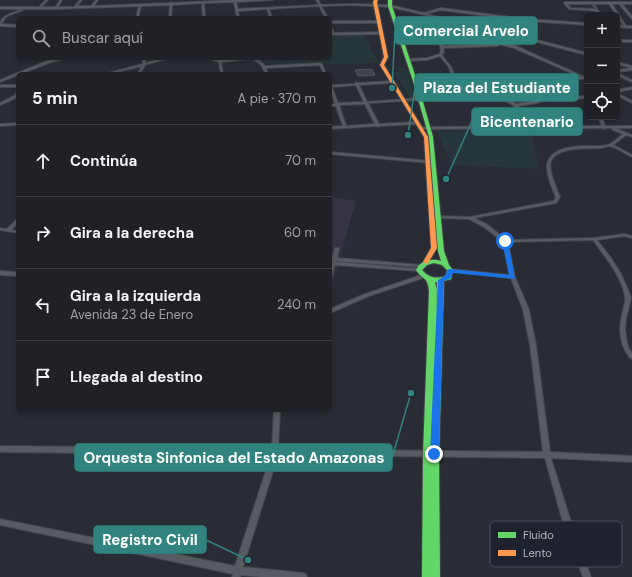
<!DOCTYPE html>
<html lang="es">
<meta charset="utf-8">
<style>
:root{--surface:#1f2127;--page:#27292f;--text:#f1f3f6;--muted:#a1a3a7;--line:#3c3e44}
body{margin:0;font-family:"DM Sans",sans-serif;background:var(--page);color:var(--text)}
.controls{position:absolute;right:12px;top:12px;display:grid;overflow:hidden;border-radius:6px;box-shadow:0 2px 6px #0003}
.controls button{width:36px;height:36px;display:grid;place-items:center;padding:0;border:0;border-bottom:1px solid var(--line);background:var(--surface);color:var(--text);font:20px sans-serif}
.stop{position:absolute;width:12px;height:12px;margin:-9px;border:3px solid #1a73e8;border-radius:50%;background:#fff}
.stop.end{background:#1a73e8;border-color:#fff;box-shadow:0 1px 4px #0008}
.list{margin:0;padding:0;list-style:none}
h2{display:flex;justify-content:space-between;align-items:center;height:52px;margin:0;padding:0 16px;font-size:17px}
h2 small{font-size:13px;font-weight:400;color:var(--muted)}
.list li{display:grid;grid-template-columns:26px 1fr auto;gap:12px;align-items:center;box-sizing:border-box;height:72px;padding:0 16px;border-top:1px solid var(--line)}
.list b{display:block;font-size:15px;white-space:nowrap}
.list p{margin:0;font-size:13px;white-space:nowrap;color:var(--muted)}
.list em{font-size:13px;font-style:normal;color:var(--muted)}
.icon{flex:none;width:22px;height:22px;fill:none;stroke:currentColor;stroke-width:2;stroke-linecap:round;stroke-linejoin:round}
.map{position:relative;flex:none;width:632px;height:577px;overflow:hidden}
.search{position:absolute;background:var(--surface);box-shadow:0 2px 6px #0003;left:16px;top:16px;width:316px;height:44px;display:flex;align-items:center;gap:10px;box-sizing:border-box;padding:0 14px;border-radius:6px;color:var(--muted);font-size:15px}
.panel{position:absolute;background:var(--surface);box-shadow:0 2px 6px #0003;left:16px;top:72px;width:316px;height:340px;border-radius:6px}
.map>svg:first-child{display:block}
.medical{fill:#363440}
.green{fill:#27363a}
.building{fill:#404349;stroke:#51545b}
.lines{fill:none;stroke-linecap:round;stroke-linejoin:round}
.street-casing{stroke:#44474d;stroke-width:2}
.fast-casing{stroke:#44474d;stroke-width:2}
.slow-casing{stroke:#44474d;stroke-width:2}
.street{fill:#585b62;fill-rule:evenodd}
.fast{fill:#63d668;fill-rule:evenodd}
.slow{fill:#ff974d;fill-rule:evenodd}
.route{fill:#1a73e8}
.key{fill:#1d222e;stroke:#4a4f5b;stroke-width:1}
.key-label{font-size:11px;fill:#b2b8c5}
.leader{fill:none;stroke:#30837f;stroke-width:1.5}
.callout-dot{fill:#30837f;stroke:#1d222e;stroke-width:1.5}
.callout{fill:#30837f;stroke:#30837f;stroke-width:1.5}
.callout-label{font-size:15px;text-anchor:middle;font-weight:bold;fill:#fff}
</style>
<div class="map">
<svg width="632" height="577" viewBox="0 0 632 577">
<rect width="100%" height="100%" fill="#292c34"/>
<path class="medical" d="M 330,197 L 356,201 L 332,286 L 330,287 Z"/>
<path class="green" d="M 330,34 L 363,34 L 379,63 L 267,66 L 266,62 L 257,58 L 330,58 Z
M 396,67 L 404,67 L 405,71 L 408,71 L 414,96 L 412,98 L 408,96 L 394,72 L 404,71 L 398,71 Z
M 436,130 L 531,131 L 539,169 L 452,165 Z"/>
<path class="building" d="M 372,69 L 375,75 L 358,76 L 355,70 Z"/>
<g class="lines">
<defs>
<path id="street" d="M 46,0 L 48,0 L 41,7 L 56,7 L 60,0 L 62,0 L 58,7 L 74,7 L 80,0 L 82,0 L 77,6 L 91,6 L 96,0 L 98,0 L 94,6 L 170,3 L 171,2 L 172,3 L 235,0 L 273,0 L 236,2 L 238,9 L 319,5 L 316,0 L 318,0 L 321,5 L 352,4 L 390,5 L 424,13 L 441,8 L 525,19 L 587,23 L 587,25 L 525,21 L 441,10 L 425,14 L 506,32 L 587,53 L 587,55 L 506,34 L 458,23 L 450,26 L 446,29 L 516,46 L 584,77 L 587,76 L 587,78 L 541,85 L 517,86 L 458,84 L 463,98 C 480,97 502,93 516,104 L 536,101 L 541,99 L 587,96 L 587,98 L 542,101 L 537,103 L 518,106 L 522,112 L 528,126 L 602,126 L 598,117 L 602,117 L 605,126 L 632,126 L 632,128 L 615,128 L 632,135 L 632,137 L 626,135 L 613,145 L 632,155 L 632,157 C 627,155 614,146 610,146 C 607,146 603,148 600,148 C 588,149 557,146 551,161 C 548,171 556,187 560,197 L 556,203 L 474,218 L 488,225 L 506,240 L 594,238 L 624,234 L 632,236 L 632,238 L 624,236 L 597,240 L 611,258 L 621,274 L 628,290 L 631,298 L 626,319 L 625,330 L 627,342 L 628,347 L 632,353 L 632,359 L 630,358 C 620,345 618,331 622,315 C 623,309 626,302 625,296 C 621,275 605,257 593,240 L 508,242 L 515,277 L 529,310 L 536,345 L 550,452 L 632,456 L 632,462 L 551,458 L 570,519 L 591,577 L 583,577 L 562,519 L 545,458 L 278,455 L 243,567 L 303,573 L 306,574 L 307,577 L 261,577 L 241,575 L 240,577 L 232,577 L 233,574 L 0,525 L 0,519 L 235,566 L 271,455 L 0,452 L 0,446 L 272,449 L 274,410 L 280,410 L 278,449 L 543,452 L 530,345 L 523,310 L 511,278 L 450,271 L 448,270 L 450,269 L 510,275 L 503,242 L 484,227 L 469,219 L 438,218 L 436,217 L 438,216 L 470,217 L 554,201 L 556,197 C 552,188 547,177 547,167 C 547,149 572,146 586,146 C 593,146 601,147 608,145 C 614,142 618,138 623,134 L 613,130 L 612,129 L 613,128 L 606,128 L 604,129 L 602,128 L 421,129 L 419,128 L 421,127 L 525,126 C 519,111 516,103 499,99 L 419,100 L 368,103 L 379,124 L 418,122 L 420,123 L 418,124 L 380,126 L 378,127 L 377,126 L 330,129 L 330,127 L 343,126 L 336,106 L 330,106 L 330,104 L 335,104 L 330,89 L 330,84 L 332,85 L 355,84 L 356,82 L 358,83 L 393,81 L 393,82 L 392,83 L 359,85 L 367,102 L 419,98 L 460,98 L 455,83 L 415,82 L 414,81 L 415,80 L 454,82 L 449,67 L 440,56 L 427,60 L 407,61 L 406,60 L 407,59 L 427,58 L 440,54 C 444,42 429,33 427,21 L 435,17 L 390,7 L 352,5 L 321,6 L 328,18 L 326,18 L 319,6 L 269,9 L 272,18 L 270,18 L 267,9 L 238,11 L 239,18 L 237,18 L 234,2 L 204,3 L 205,18 L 203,18 L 202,3 L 172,5 L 171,18 L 169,18 L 170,5 L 141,6 L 138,18 L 136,18 L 139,6 L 56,9 L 0,9 L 0,7 L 39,7 ZM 438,18 L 456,22 L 448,24 L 444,28 L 442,28 L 442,30 L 436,35 L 430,26 L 429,21 ZM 444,30 L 514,48 L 581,77 L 541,83 L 517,84 L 457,82 L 451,67 L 442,55 L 444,52 L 443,48 L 498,46 L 499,45 L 498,44 L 443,46 L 437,36 ZM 356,85 L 364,102 L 338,103 L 332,87 ZM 365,104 L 375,124 L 346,126 L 339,105 Z
M 565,2 L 632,2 L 632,4 L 622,4 L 632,16 L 632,19 L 619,4 L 612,4 L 626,26 L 632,26 L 632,28 L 617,27 L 617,25 L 624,26 L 609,4 L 594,4 L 601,15 L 599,15 L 596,11 L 569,9 L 564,3 ZM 567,4 L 592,4 L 596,9 L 571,8 Z
M 21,10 L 23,10 L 7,16 L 1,24 L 18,25 L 18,27 L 0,26 C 0,15 13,13 21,10 Z
M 330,21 L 379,21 L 380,22 L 379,23 L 330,23 Z
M 330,25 L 331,26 L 334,33 L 382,32 L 383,33 L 382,34 L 330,35 L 330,33 L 332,33 L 330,29 Z
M 622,40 L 632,40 L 632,42 L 623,42 Z
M 61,58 L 66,58 L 49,63 L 20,74 L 18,74 L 18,75 L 0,82 L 0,80 L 47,61 Z
M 143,58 L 145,58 L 145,63 L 165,58 L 169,58 L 145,65 L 140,74 L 138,74 L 142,66 L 109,74 L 105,74 L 143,64 Z
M 207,58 L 211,58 L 220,60 L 242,58 L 251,58 L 250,59 L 221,62 L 223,74 L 221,74 L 219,62 Z
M 252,58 C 257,58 262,62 265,66 L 321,63 L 322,64 L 326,74 L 324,74 L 320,65 L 266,68 L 268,74 L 266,74 L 261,65 Z
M 617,62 L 632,66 L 632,68 L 617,64 Z
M 632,68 L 632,70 L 617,72 L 617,70 Z
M 617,73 L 632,80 L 632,82 L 617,75 Z
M 0,85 L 18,85 L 18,87 L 0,87 Z
M 632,87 L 632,89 L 617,92 L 617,90 Z
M 17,92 L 18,92 L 18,95 L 16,98 L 0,105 L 0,103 L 14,96 Z
M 617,93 L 632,101 L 632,103 L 617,95 Z
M 18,123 L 18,125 L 0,126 L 0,124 Z
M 330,152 L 431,161 L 433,162 L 431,163 L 330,154 Z
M 16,220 L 18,220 L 18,223 L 11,230 L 18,231 L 18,233 L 0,230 L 0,228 L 7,229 Z
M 335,248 L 339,248 L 339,249 L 337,258 L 421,265 L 423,266 L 421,267 L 336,261 L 336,262 L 419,269 L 421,270 L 419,271 L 335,265 L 332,276 L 330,278 L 331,263 Z
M 0,271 L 18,272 L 18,276 L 0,275 Z
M 424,274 L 426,275 L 426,277 L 369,296 L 330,313 L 330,309 L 365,294 Z"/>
<path id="fast" d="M 388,0 L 392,0 L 392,6 L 417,81 L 433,137 L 444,251 L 449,265 L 453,270 L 451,279 L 444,281 L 439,454 L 440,577 L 422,577 L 423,454 L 429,291 C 428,277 423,280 416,270 C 421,260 431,258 441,261 L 438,251 L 429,137 L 413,81 L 388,6 ZM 434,263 L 442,265 L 447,270 L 446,276 C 436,279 429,278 422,270 L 427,265 ZM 435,282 L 437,282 L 436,313 L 437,291 Z"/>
<path id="slow" d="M 374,0 L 378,0 L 377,2 L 388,57 L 384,65 L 428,137 L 437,248 L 428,263 L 426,264 L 423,262 L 431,248 L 424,137 L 380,65 L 384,57 L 373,2 Z"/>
</defs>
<use href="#street" class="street-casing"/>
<use href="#fast" class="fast-casing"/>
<use href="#slow" class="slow-casing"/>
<use href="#street" class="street"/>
<use href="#fast" class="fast"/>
<use href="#slow" class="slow"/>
</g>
<path class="route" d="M 505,239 L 508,241 L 515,279 L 453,273 L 451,278 L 444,281 L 439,454 L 434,458 L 430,454 L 438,280 L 446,275 L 447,270 L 450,269 L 509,275 L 502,241 Z"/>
<rect x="490" y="521" width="132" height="46" rx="6" class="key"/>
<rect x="498" y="532" width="18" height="6" fill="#63d668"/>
<rect x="498" y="550" width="18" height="6" fill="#ff974d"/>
<g class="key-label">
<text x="523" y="539">Fluido</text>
<text x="523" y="557">Lento</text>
</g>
<path class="leader" d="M392 88L395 31M408 135L415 88M446 179L472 121M411 393L392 458M248 560L206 540"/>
<g class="callout-dot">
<circle cx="392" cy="88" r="4"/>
<circle cx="408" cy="135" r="4"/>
<circle cx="446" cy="179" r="4"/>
<circle cx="411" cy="393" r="4"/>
<circle cx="248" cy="560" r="4"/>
</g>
<g class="callout">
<rect x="395" y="17" width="142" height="27" rx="4"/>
<rect x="415" y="74" width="163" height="27" rx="4"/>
<rect x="472" y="108" width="110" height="27" rx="4"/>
<rect x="75" y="444" width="317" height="27" rx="4"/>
<rect x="94" y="526" width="112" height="27" rx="4"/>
</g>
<g class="callout-label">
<text x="466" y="36">Comercial Arvelo</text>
<text x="497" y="93">Plaza del Estudiante</text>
<text x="527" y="127">Bicentenario</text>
<text x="234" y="463">Orquesta Sinfonica del Estado Amazonas</text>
<text x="150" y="545">Registro Civil</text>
</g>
</svg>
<div class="controls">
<button>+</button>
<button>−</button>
<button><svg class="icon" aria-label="locate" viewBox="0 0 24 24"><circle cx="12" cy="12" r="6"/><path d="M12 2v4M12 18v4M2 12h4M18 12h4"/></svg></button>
</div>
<div class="stop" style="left:505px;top:241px"></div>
<div class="stop end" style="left:434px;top:454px"></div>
<div class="search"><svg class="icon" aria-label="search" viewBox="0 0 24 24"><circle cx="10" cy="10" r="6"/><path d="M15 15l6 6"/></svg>Buscar aquí</div>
<section class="panel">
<h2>5 min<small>A pie · 370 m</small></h2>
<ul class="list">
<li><svg class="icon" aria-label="ahead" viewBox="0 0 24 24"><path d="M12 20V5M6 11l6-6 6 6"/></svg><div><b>Continúa</b></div><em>70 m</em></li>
<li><svg class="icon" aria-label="right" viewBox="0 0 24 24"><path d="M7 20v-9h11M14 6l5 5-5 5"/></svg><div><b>Gira a la derecha</b></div><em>60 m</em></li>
<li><svg class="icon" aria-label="left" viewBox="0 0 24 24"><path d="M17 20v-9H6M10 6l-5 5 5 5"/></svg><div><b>Gira a la izquierda</b><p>Avenida 23 de Enero</p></div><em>240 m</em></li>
<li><svg class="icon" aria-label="arrive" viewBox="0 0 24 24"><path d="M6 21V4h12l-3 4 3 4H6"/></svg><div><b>Llegada al destino</b></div></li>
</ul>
</section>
</div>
